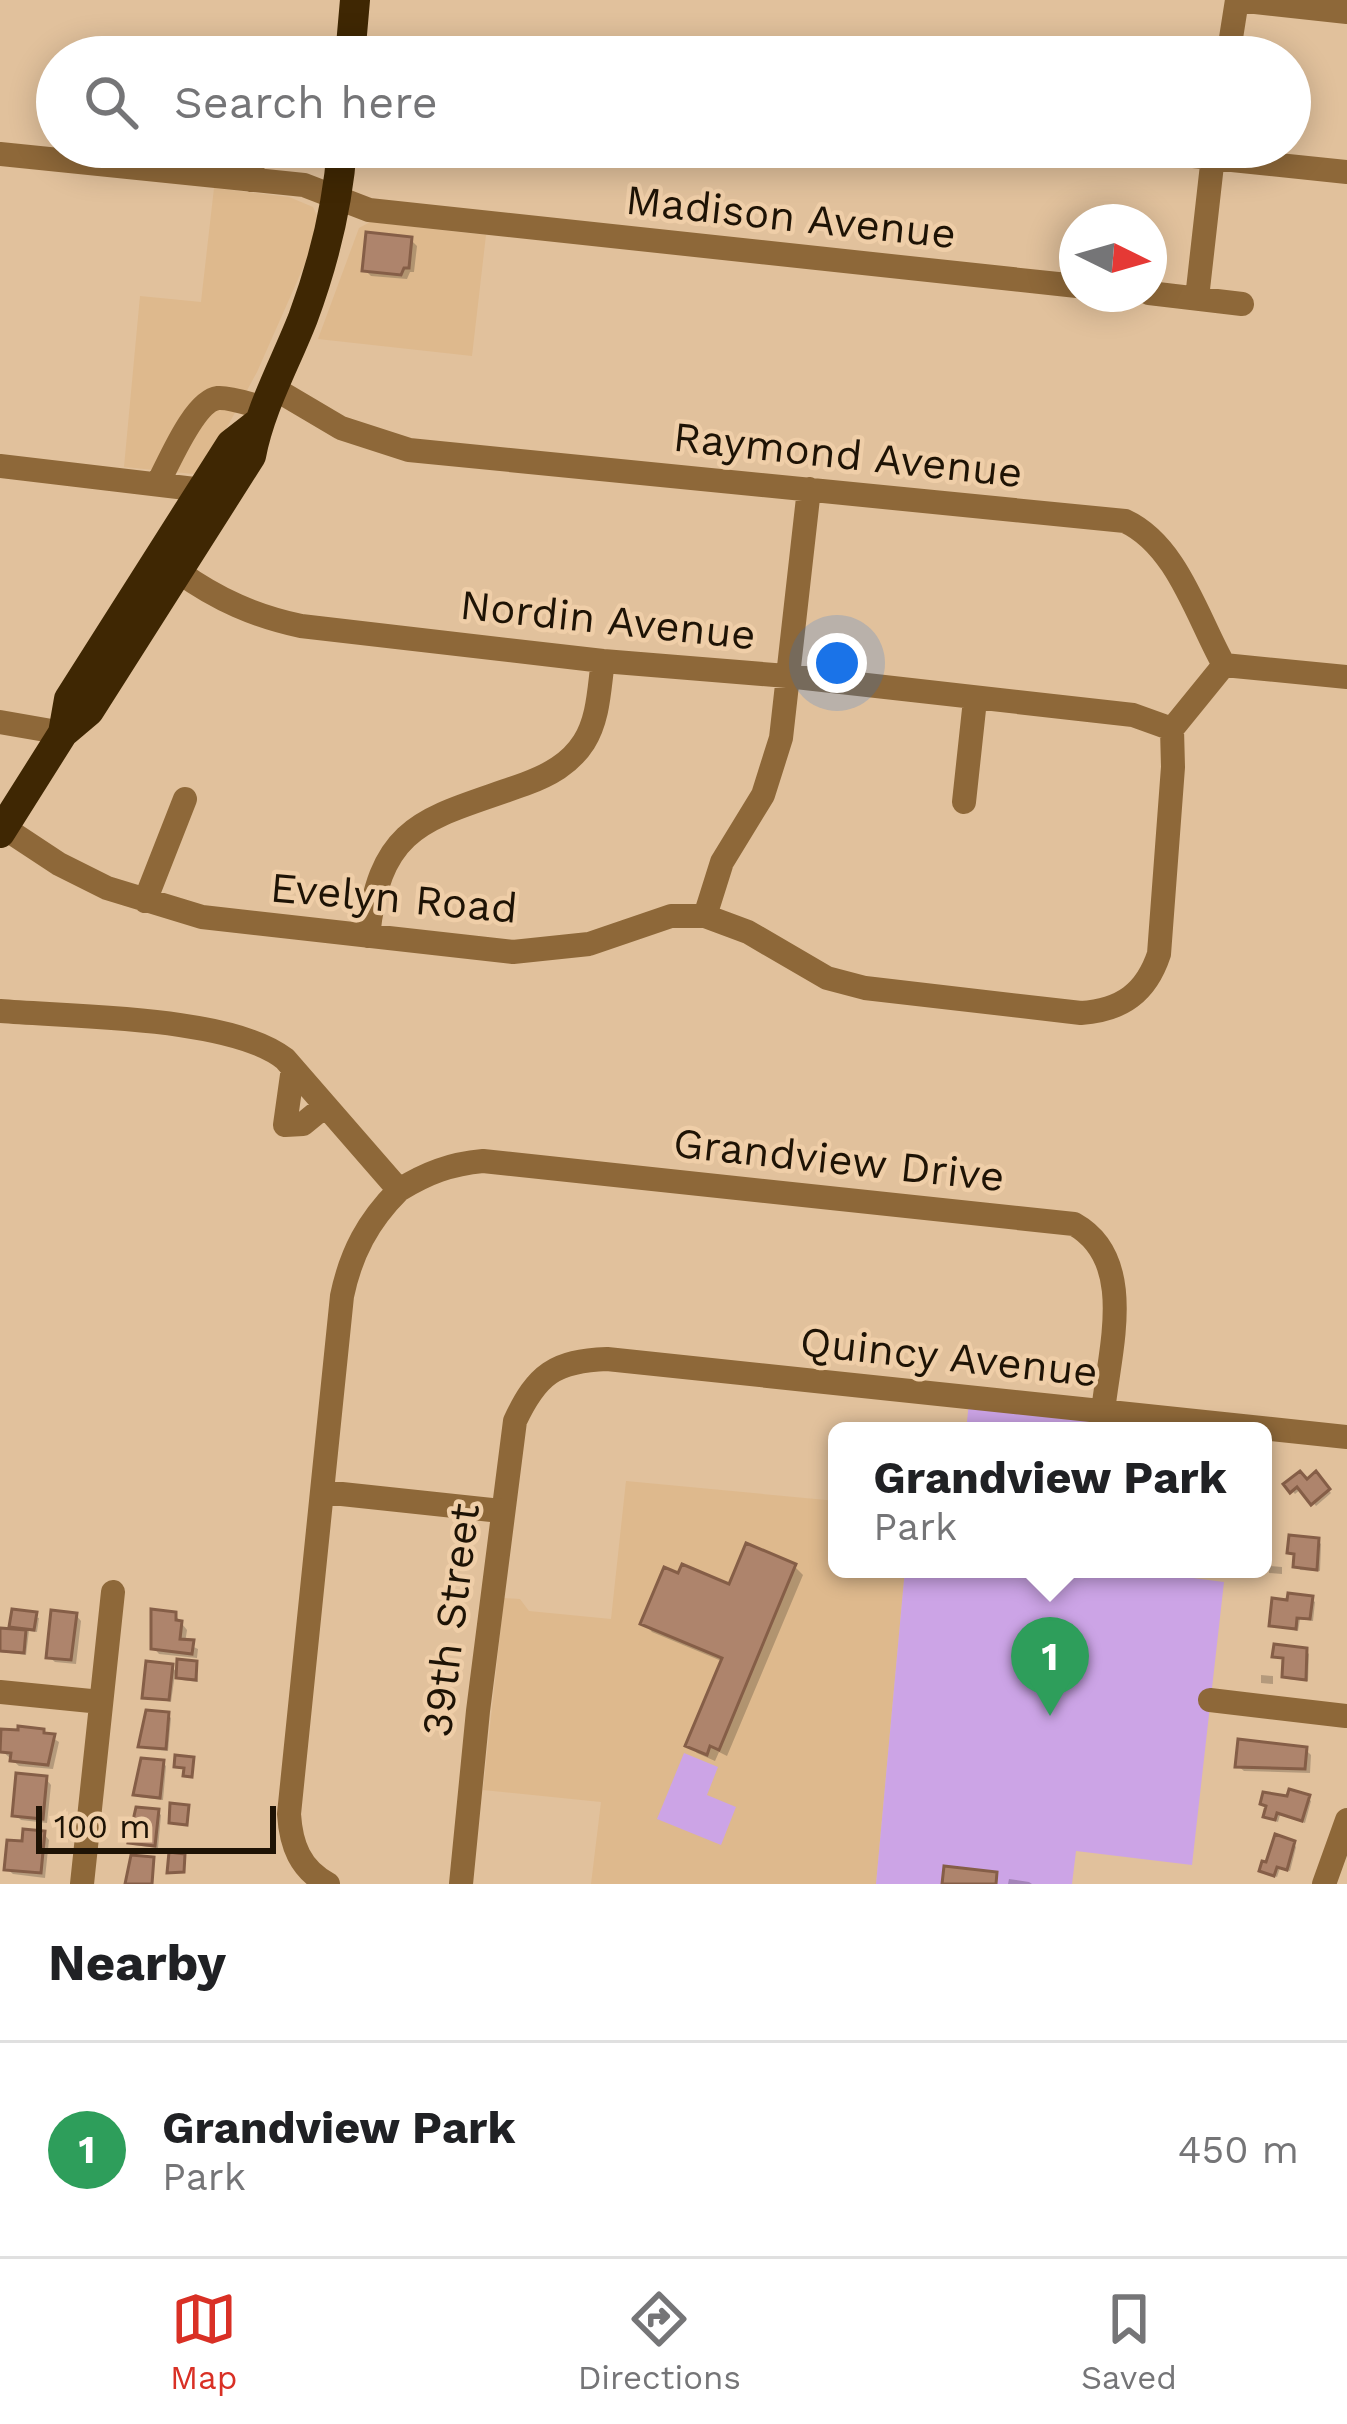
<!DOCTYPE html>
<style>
:root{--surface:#fff;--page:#f6f6f6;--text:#202124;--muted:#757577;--line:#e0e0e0;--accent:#d93025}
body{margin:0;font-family:"Work Sans",sans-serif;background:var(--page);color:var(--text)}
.compass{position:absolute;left:1059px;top:204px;width:108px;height:108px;border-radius:50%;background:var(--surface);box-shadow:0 6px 30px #0003;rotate:95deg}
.scale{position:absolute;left:36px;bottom:30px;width:240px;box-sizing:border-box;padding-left:12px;border:6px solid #1e1305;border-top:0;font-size:33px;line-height:42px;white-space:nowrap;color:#1e1305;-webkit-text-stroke:9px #efcea8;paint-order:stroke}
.you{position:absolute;left:837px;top:663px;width:42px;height:42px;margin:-30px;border:9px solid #fff;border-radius:50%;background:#1a73e8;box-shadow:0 0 0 18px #1a73e833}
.badge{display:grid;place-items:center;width:78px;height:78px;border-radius:50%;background:var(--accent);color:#fff;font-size:39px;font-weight:700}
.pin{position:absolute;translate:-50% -99px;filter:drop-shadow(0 3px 6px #0008)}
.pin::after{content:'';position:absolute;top:63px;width:42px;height:36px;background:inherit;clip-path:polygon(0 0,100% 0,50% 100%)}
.popup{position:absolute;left:828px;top:1422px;width:444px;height:156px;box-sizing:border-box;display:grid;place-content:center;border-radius:18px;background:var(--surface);filter:drop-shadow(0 3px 9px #0005);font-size:39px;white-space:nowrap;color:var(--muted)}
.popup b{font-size:45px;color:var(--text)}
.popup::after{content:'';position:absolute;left:50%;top:100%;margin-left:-24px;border:24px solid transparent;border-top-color:var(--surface)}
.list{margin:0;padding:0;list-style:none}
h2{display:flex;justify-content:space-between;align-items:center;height:156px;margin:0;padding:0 48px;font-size:51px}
h2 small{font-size:39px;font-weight:400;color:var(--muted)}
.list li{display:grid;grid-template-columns:78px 1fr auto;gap:36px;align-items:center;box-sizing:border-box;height:216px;padding:0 48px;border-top:3px solid var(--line)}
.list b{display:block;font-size:45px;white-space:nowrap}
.list p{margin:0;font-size:39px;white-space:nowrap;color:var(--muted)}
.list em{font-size:39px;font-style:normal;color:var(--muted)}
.icon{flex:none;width:66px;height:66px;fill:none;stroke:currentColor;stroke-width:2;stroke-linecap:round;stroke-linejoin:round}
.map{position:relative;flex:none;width:1347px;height:1884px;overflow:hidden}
.search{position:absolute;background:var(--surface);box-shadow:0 6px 30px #0003;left:36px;right:36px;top:36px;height:132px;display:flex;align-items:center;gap:30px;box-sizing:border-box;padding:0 42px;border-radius:66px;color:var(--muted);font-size:45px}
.sheet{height:372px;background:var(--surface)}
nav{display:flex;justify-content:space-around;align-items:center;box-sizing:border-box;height:168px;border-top:3px solid var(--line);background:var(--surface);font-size:33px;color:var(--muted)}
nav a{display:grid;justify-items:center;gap:6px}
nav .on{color:var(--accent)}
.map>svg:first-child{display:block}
.built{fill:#deb98d}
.green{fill:#cca4e6}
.shadow{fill:#0003}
.building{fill:#ae846c;stroke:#855e47;stroke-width:3}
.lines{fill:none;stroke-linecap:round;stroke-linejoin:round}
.minor{stroke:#8e6839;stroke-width:24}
.major{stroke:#3f2703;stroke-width:30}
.labels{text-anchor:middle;stroke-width:9;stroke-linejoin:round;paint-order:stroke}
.street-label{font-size:42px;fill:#1e1305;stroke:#efcea8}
</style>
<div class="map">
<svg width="1347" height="1884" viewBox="0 0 1347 1884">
<rect width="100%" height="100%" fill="#e1c19c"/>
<path class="built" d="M 214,188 L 289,197 L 313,207 L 318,218 L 307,259 L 257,372 L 205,468 L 194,474 L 124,467 L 140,296 L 201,302 Z
M 370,222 L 486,235 L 472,356 L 318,339 L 359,228 Z
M 626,1481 L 837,1501 L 837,1569 L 905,1569 L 876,1884 L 591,1884 L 601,1802 L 483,1790 L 504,1598 L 520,1599 L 529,1611 L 611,1619 Z"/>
<path class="green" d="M 969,1402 L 1182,1431 L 966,1431 Z
M 905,1569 L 1193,1569 L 1193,1578 L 1224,1582 L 1192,1865 L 1076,1851 L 1072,1884 L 876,1884 Z
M 684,1753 L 718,1767 L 707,1795 L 736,1807 L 721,1845 L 657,1819 Z"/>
<path class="shadow" d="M 411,240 L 417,246 L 414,272 L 410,272 L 407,279 L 371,276 L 365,270 Z
M 1316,1475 L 1331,1493 L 1316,1506 L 1302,1488 L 1295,1494 L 1287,1485 L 1307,1482 Z
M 1318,1541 L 1321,1544 L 1320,1571 L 1300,1570 L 1297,1555 L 1291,1552 Z
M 1269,1566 L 1282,1567 L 1282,1574 L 1269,1573 Z
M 795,1567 L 803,1575 L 727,1756 L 719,1752 L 715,1761 L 697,1753 L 689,1745 L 724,1662 L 652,1632 L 644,1623 Z
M 1311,1599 L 1315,1602 L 1313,1621 L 1300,1619 L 1298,1631 L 1272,1625 L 1290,1603 Z
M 14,1612 L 39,1618 L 37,1632 L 29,1631 L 26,1655 L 0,1652 L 0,1631 L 12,1632 Z
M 76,1615 L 81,1621 L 76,1664 L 55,1662 L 49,1657 Z
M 175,1615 L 187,1630 L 185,1643 L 198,1649 L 197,1658 L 159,1654 L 154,1648 Z
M 1306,1651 L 1309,1654 L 1308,1681 L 1288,1679 L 1286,1660 L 1276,1656 Z
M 196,1664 L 198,1682 L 182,1680 L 175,1673 L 171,1702 L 145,1696 L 172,1667 L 179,1675 Z
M 1261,1675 L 1273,1676 L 1273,1684 L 1261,1683 Z
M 168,1715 L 171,1718 L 168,1751 L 145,1749 L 142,1746 Z
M 43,1732 L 59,1742 L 53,1769 L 19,1766 L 2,1751 Z
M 1306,1750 L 1311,1755 L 1310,1773 L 1244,1771 L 1238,1766 Z
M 163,1763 L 166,1766 L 163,1800 L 139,1797 L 136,1794 Z
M 46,1779 L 51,1785 L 47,1823 L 21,1820 L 15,1814 Z
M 1308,1798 L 1311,1801 L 1305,1823 L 1280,1815 L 1278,1822 L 1270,1819 L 1263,1804 Z
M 158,1812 L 161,1815 L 158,1848 L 134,1845 L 131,1842 Z
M 44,1834 L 49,1840 L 45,1878 L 13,1874 L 7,1869 L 24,1844 Z
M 1293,1843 L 1296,1847 L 1290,1871 L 1280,1868 L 1277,1877 L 1262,1870 Z
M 1009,1879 L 1029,1882 L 1032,1884 L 1008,1884 Z"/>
<path class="building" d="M 366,232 L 412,237 L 409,268 L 404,268 L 401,275 L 362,271 Z
M 1300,1471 L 1307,1479 L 1316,1471 L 1330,1489 L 1311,1505 L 1297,1487 L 1290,1493 L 1283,1484 Z
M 1289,1535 L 1319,1538 L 1317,1570 L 1293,1567 L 1294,1554 L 1287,1553 Z
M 746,1543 L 796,1564 L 719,1750 L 710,1746 L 707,1755 L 685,1746 L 722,1658 L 640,1624 L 664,1567 L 678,1573 L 682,1564 L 729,1584 Z
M 1288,1593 L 1313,1596 L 1310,1619 L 1297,1618 L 1296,1629 L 1269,1626 L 1272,1598 L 1287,1600 Z
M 12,1609 L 37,1612 L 34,1630 L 9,1627 Z
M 151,1609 L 176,1612 L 176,1620 L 182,1621 L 180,1639 L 194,1640 L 192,1654 L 151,1649 Z
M 51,1610 L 77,1613 L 71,1660 L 46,1658 Z
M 0,1628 L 26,1630 L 24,1653 L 0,1651 Z
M 1274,1644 L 1307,1648 L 1306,1680 L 1282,1677 L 1283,1658 L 1272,1657 Z
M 177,1659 L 197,1661 L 196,1680 L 176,1678 Z
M 146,1661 L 173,1664 L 169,1700 L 142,1698 Z
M 146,1710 L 169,1712 L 166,1749 L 138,1747 Z
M 18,1726 L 44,1729 L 44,1733 L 55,1734 L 48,1765 L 10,1761 L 11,1753 L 0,1752 L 1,1729 L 18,1730 Z
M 1238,1739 L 1307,1747 L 1305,1769 L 1235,1767 Z
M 175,1755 L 194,1757 L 192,1777 L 183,1776 L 184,1768 L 174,1767 Z
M 141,1758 L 164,1760 L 160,1798 L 133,1795 Z
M 16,1773 L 47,1776 L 43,1819 L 12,1816 Z
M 1289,1789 L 1310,1795 L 1302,1821 L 1277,1813 L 1275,1820 L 1263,1817 L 1266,1806 L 1260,1804 L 1263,1792 L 1287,1796 Z
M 170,1803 L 189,1805 L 187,1825 L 169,1823 Z
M 136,1807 L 159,1809 L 155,1846 L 128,1843 Z
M 23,1829 L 45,1831 L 41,1873 L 4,1870 L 7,1840 L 22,1841 Z
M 1275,1834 L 1295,1841 L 1287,1870 L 1277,1867 L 1274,1876 L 1259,1871 L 1262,1861 L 1266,1862 Z
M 169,1852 L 185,1854 L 184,1872 L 167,1873 Z
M 131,1855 L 154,1857 L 152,1884 L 125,1884 Z
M 944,1866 L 997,1872 L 996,1884 L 942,1884 Z"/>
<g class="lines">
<path class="minor" d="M 1237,0 L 1347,12
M 1228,57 L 1237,0
M 1106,147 L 1347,172
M 0,154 L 304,185 L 369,210 L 1077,286
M 251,180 L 255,147
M 1149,293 L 1242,304
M 1197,298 L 1214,147
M 275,389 L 341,428 L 409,450 L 1125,521 C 1177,545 1197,617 1224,665
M 0,466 L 203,490
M 158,483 C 169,463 194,401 218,398 C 232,397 251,405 265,408
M 179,572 C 218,600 255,616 301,626 L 603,661 L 787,676 L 1133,715 L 1172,729 L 1224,665
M 1224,665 L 1347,677
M 0,722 L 63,733
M 964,802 L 975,700
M 3,827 L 59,864 L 107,888 L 202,917 L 513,952 L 589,944 L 671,916 L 705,916 L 748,932 L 827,978 L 865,988 L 1081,1013 C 1122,1010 1146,993 1159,954 L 1173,767 L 1172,729
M 145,901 L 185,799
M 705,916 L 722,862 L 763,795 L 781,738 L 809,489
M 368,936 C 380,820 429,819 525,784 C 549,775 570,764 584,742 C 599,718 599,688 603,661
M 0,1011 C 72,1017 231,1016 285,1059 L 399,1190 C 427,1173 450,1164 483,1161 L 1074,1224 C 1138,1260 1109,1351 1103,1412
M 293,1068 L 285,1125 L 303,1124 L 325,1106
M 323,1492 L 501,1511
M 0,1692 L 101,1702
M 1210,1700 L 1346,1716
M 82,1884 L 113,1592
M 328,1884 C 300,1869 291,1845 289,1814 L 342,1296 C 351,1253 368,1221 399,1190
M 461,1884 L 478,1711 L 515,1421 C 537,1374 555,1361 607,1359 L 1347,1437
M 1324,1884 L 1347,1820"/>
<path class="major" d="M 350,57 L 355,0
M 63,733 L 69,699 L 231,444 L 258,423
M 0,833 L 63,733 L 89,711 L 251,456 C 260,408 285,364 303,318 C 323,264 338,205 342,147"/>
</g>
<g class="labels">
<g class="street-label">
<text transform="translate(791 216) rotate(6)" y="15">Madison Avenue</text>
<text transform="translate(848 454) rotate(6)" y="15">Raymond Avenue</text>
<text transform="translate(608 619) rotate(6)" y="15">Nordin Avenue</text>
<text transform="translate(394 897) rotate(5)" y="15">Evelyn Road</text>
<text transform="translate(839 1159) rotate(6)" y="15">Grandview Drive</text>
<text transform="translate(949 1356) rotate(6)" y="15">Quincy Avenue</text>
<text transform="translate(450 1620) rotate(-83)" y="15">39th Street</text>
</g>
</g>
</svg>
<svg class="compass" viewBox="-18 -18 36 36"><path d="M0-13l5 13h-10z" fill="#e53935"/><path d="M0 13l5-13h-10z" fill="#757577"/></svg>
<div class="scale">100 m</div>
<div class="you"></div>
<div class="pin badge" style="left:1050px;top:1716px;background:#2e9e5b">1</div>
<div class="popup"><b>Grandview Park</b>Park</div>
<div class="search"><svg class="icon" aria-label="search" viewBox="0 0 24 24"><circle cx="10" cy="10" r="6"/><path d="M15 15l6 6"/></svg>Search here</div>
</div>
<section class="sheet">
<h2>Nearby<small></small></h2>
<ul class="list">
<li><span class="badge" style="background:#2e9e5b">1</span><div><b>Grandview Park</b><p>Park</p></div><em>450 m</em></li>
</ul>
</section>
<nav>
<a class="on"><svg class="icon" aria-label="map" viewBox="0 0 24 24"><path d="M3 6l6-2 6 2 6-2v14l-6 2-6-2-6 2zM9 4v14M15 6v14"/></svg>Map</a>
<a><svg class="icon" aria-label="directions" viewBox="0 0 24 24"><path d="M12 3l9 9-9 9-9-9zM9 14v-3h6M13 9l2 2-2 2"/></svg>Directions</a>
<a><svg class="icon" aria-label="saved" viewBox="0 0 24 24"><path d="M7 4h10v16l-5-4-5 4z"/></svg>Saved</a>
</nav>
